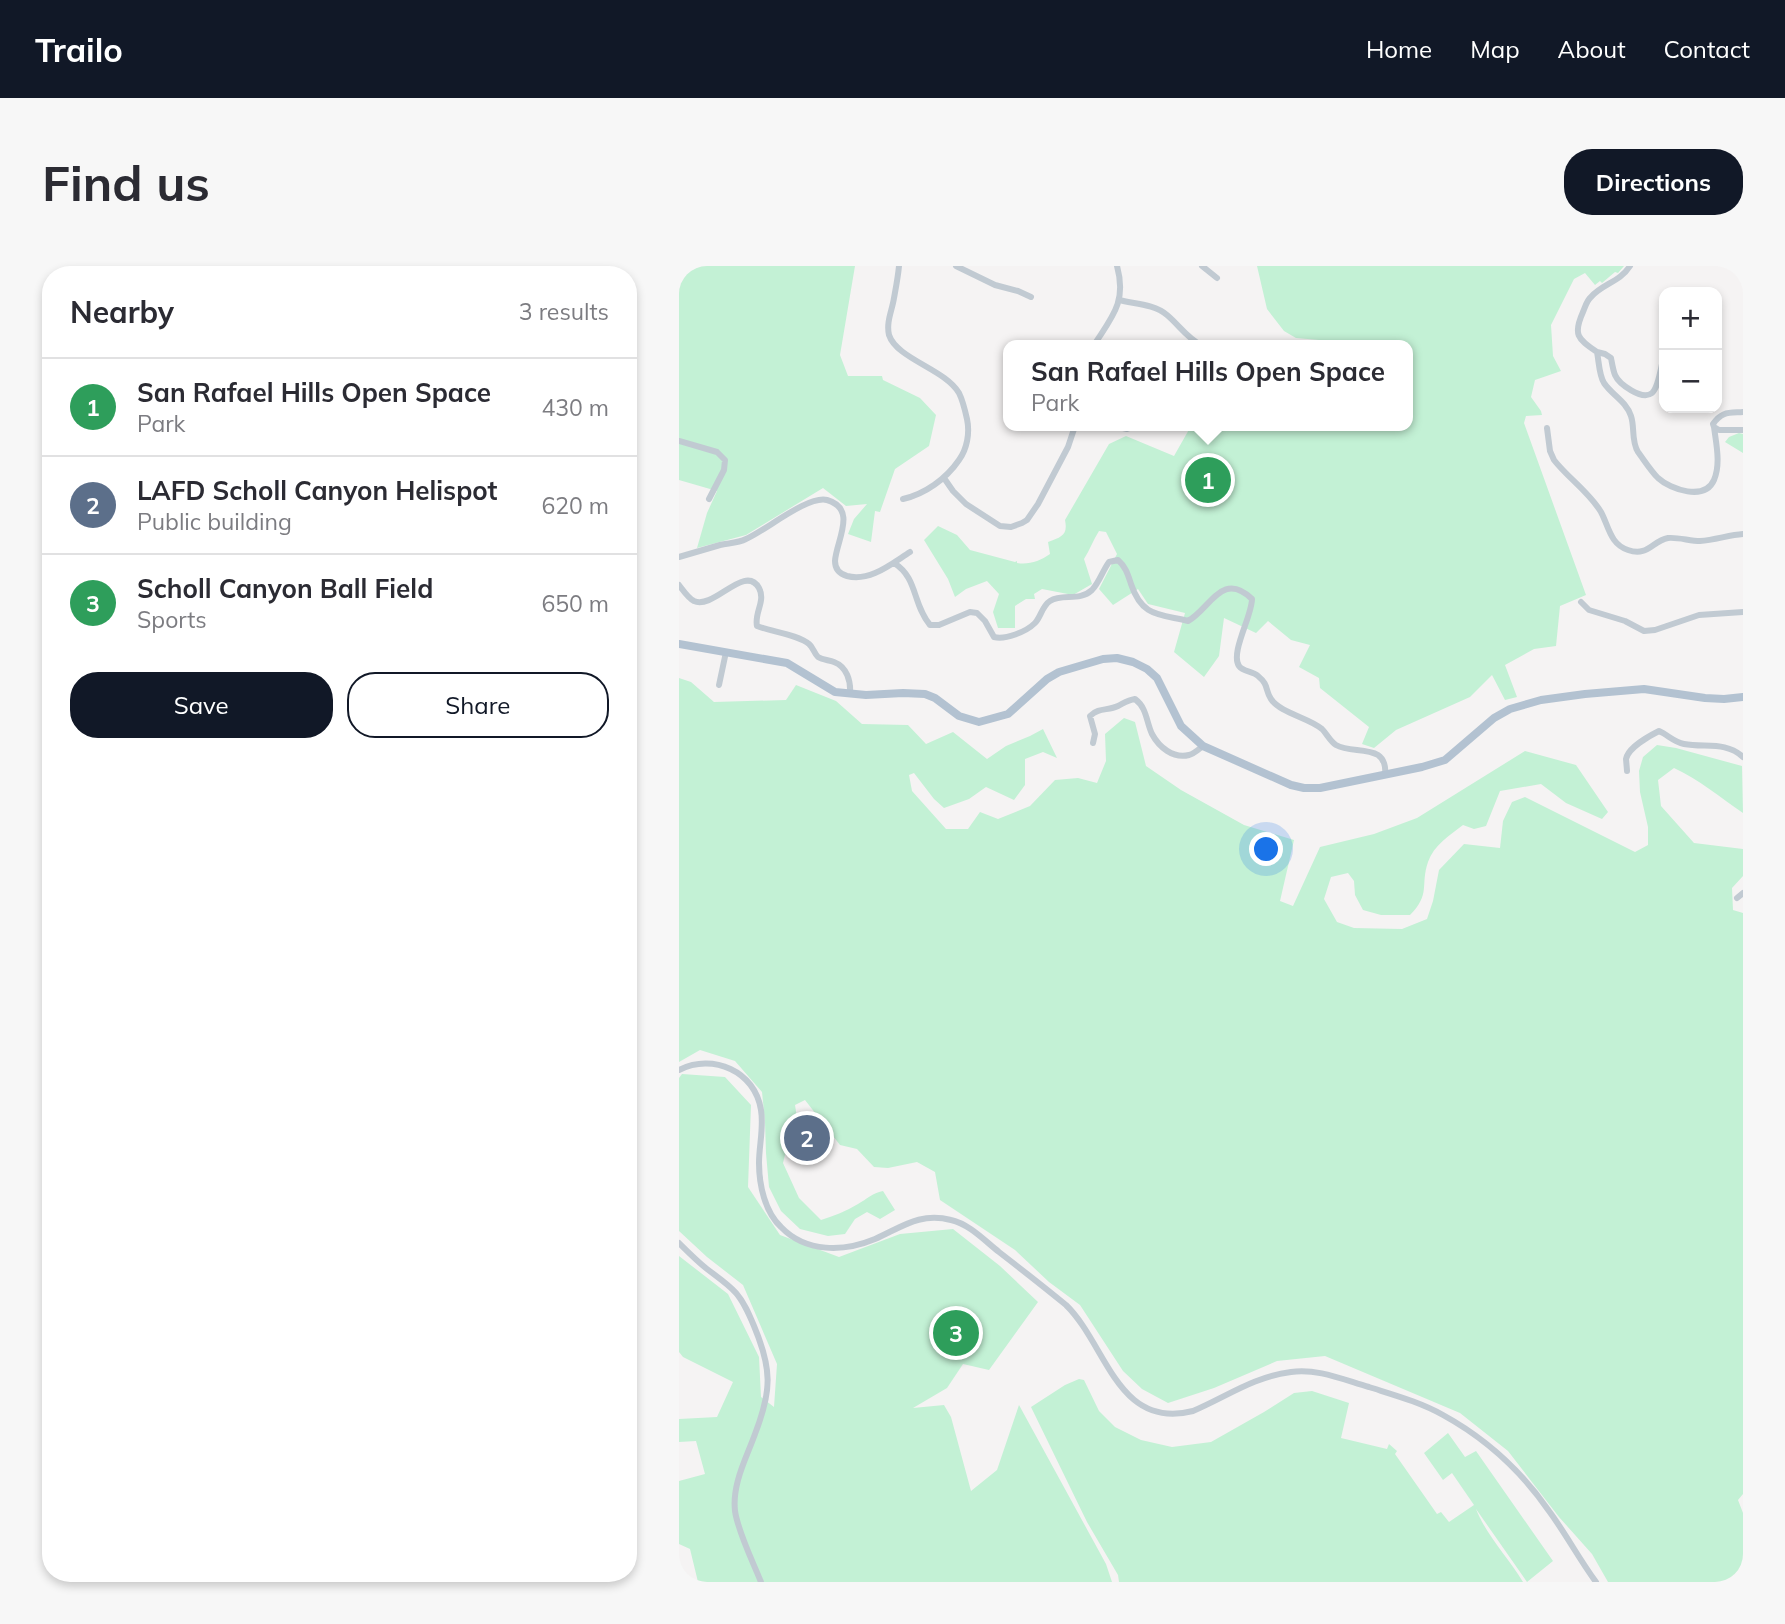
<!DOCTYPE html>
<meta charset="utf-8">
<style>
:root{--surface:#fff;--page:#f7f7f7;--text:#2b2b33;--muted:#7c7c81;--line:#e1e1e2;--accent:#111827}
body{margin:0;font-family:Mulish,sans-serif;background:var(--page);color:var(--text)}
.controls{position:absolute;right:21px;top:21px;display:grid;overflow:hidden;border-radius:14px;box-shadow:0 4px 10px #0003}
.controls button{width:63px;height:63px;display:grid;place-items:center;padding:0;border:0;border-bottom:2px solid var(--line);background:var(--surface);color:var(--text);font:35px sans-serif}
.you{position:absolute;left:588px;top:584px;width:24px;height:24px;margin:-18px;border:5px solid #fff;border-radius:50%;background:#1a73e8;box-shadow:0 0 0 10px #1a73e833}
.badge{display:grid;place-items:center;width:46px;height:46px;border-radius:50%;background:var(--accent);color:#fff;font-size:23px;font-weight:700}
.pin{position:absolute;translate:-50% -50%;border:4px solid #fff;box-shadow:0 2px 7px #0006}
.popup{position:absolute;left:324px;top:74px;width:410px;height:91px;box-sizing:border-box;display:grid;place-content:center;border-radius:14px;background:var(--surface);filter:drop-shadow(0 2px 5px #0005);font-size:23px;white-space:nowrap;color:var(--muted)}
.popup b{font-size:26px;color:var(--text)}
.popup::after{content:'';position:absolute;left:50%;top:100%;margin-left:-14px;border:14px solid transparent;border-top-color:var(--surface)}
.list{margin:0;padding:0;list-style:none}
h2{display:flex;justify-content:space-between;align-items:center;height:91px;margin:0;padding:0 28px;font-size:30px}
h2 small{font-size:23px;font-weight:400;color:var(--muted)}
.list li{display:grid;grid-template-columns:46px 1fr auto;gap:21px;align-items:center;box-sizing:border-box;height:98px;padding:0 28px;border-top:2px solid var(--line)}
.list b{display:block;font-size:26px;white-space:nowrap}
.list p{margin:0;font-size:23px;white-space:nowrap;color:var(--muted)}
.list em{font-size:23px;font-style:normal;color:var(--muted)}
.actions{display:flex;gap:14px;padding:21px 28px}
.actions a{flex:1;padding:16px 0;border:2px solid var(--accent);border-radius:28px;text-align:center;font-size:24px;color:var(--accent)}
.actions .main{background:var(--accent);color:#fff}
.map{position:relative;flex:none;width:1064px;height:1316px;overflow:hidden;border-radius:28px}
header{display:flex;align-items:center;gap:42px;box-sizing:border-box;height:98px;padding:0 35px;background:var(--accent);color:#fff}
header strong{font-size:33px}
nav{display:flex;gap:38px;margin-inline-start:auto;font-size:24px}
.intro{display:flex;align-items:center;justify-content:space-between;box-sizing:border-box;height:168px;padding:0 42px}
h1{margin:0;font-size:49px}
.button{padding:18px 32px;border-radius:28px;background:var(--accent);color:#fff;font-size:24px;font-weight:700}
main{display:flex;gap:42px;padding:0 42px}
aside{flex:1;background:var(--surface);border-radius:28px;box-shadow:0 4px 10px #0003}
.map>svg:first-child{display:block}
.green{fill:#c3f1d5}
.lines{fill:none;stroke-linecap:round;stroke-linejoin:round}
.minor{stroke:#c1cad2;stroke-width:6}
.major{stroke:#b3c2d1;stroke-width:8}
</style>
<header>
<strong>Trailo</strong>
<nav><a>Home</a><a>Map</a><a>About</a><a>Contact</a></nav>
</header>
<div class="intro"><h1>Find us</h1><a class="button">Directions</a></div>
<main>
<aside>
<h2>Nearby<small>3 results</small></h2>
<ul class="list">
<li><span class="badge" style="background:#2e9e5b">1</span><div><b>San Rafael Hills Open Space</b><p>Park</p></div><em>430 m</em></li>
<li><span class="badge" style="background:#5c6f8a">2</span><div><b>LAFD Scholl Canyon Helispot</b><p>Public building</p></div><em>620 m</em></li>
<li><span class="badge" style="background:#2e9e5b">3</span><div><b>Scholl Canyon Ball Field</b><p>Sports</p></div><em>650 m</em></li>
</ul>
<div class="actions"><a class="main">Save</a><a>Share</a></div>
</aside>
<div class="map">
<svg width="1064" height="1316" viewBox="0 0 1064 1316">
<rect width="100%" height="100%" fill="#f5f3f3"/>
<path class="green" d="M 0,0 L 176,0 L 161,89 L 169,110 L 203,110 L 204,114 L 241,132 L 257,149 L 250,180 L 216,203 L 201,246 L 196,245 L 192,276 L 169,268 L 175,253 L 188,238 L 167,240 L 144,222 L 67,269 L 18,282 L 28,247 L 38,225 L 0,214 Z
M 578,0 L 945,0 L 939,7 L 936,6 L 923,17 L 921,15 L 916,19 L 906,7 L 895,13 L 872,59 L 874,90 L 882,105 L 856,114 L 852,131 L 862,145 L 863,149 L 847,150 L 845,157 L 907,329 L 881,340 L 877,380 L 855,383 L 826,399 L 838,431 L 826,434 L 813,409 L 791,431 L 717,464 L 695,482 L 683,478 L 690,461 L 641,422 L 640,412 L 620,401 L 631,379 L 612,374 L 589,355 L 577,367 L 545,352 L 540,390 L 525,411 L 495,386 L 506,347 L 469,338 L 459,323 L 434,339 L 420,323 L 438,288 L 427,266 L 420,265 C 414,274 411,284 405,293 L 413,318 L 394,329 L 363,323 L 355,328 L 356,333 L 347,333 L 336,340 L 336,362 L 319,362 L 314,346 L 320,328 L 308,315 L 287,323 L 276,331 L 269,313 L 245,274 L 259,260 L 278,269 L 291,284 L 336,296 L 338,295 L 338,297 C 350,299 361,295 371,288 L 369,276 C 383,271 389,269 386,254 L 430,178 L 447,170 L 495,190 L 512,160 L 728,160 L 728,79 L 642,79 L 640,74 L 617,72 L 605,65 L 588,43 Z
M 1060,167 L 1064,168 L 1064,187 L 1046,176 L 1050,171 Z
M 0,412 L 12,416 L 35,436 L 107,434 L 117,419 L 157,435 L 183,458 L 229,459 L 247,478 L 274,466 L 308,493 L 327,480 L 351,470 L 364,463 L 378,492 L 364,486 L 346,493 L 346,519 L 335,534 L 307,521 L 290,533 L 265,542 L 255,533 L 235,507 L 230,509 L 233,525 L 267,563 L 289,563 L 301,546 L 319,553 L 351,540 L 376,514 L 399,512 L 418,517 L 427,495 L 426,468 L 445,452 L 456,456 L 467,500 L 502,524 L 565,559 L 615,574 L 601,635 L 614,640 L 641,581 L 695,568 L 738,552 L 846,485 L 897,499 L 929,546 L 923,553 L 887,537 L 862,518 L 821,525 L 807,560 L 795,563 L 784,559 C 770,570 755,579 749,596 C 741,619 752,628 731,649 L 702,649 L 684,644 L 676,629 L 675,615 L 669,607 L 652,611 L 645,633 L 658,656 L 675,662 L 723,663 L 748,653 L 754,635 L 760,604 L 785,578 L 821,582 L 824,555 L 833,536 L 846,531 L 956,586 L 969,579 L 969,561 L 961,526 L 960,505 L 964,491 L 978,479 L 997,482 L 1063,500 L 1064,547 C 1042,532 1019,513 995,502 L 979,514 L 982,540 L 1015,577 L 1064,583 L 1064,610 L 1053,622 L 1054,644 L 1064,647 L 1064,1228 L 1059,1234 L 1064,1247 L 1064,1316 L 929,1316 L 913,1288 L 880,1251 L 829,1185 L 781,1147 L 646,1090 L 598,1095 L 535,1122 L 489,1137 L 463,1123 L 444,1105 L 401,1039 L 370,1016 L 336,984 L 261,934 L 256,906 L 238,896 L 209,902 L 195,901 L 178,883 L 161,879 L 126,834 L 116,839 L 118,852 L 110,872 L 104,897 L 120,932 L 142,954 C 155,950 167,945 179,938 C 188,933 193,927 204,925 L 216,944 L 201,953 L 188,946 L 176,953 L 166,968 L 149,970 L 121,963 L 102,945 L 90,921 L 87,887 L 86,856 L 83,826 L 56,795 L 21,784 L 0,796 Z
M 3,808 L 46,811 L 72,839 L 69,921 L 101,969 L 160,991 L 221,968 L 274,963 L 321,1000 L 359,1036 L 310,1104 L 284,1098 L 268,1122 L 234,1142 L 265,1139 L 272,1151 L 292,1225 L 318,1204 L 340,1139 L 427,1298 L 433,1316 L 19,1316 L 11,1283 L 0,1278 L 0,1215 L 26,1208 L 17,1175 L 0,1176 L 0,1153 L 38,1151 L 54,1116 L 4,1091 L 0,1086 L 0,990 L 49,1028 L 80,1091 L 82,1131 L 95,1141 L 98,1098 L 64,1019 L 28,991 L 0,965 L 0,812 Z
M 400,1113 L 405,1114 L 420,1145 L 436,1161 L 462,1174 L 493,1181 L 532,1176 L 585,1146 L 615,1127 L 633,1125 L 670,1137 L 662,1172 L 708,1183 L 710,1178 L 718,1185 L 716,1188 L 758,1248 L 762,1246 L 770,1256 L 795,1239 L 773,1207 L 764,1214 L 745,1187 L 769,1167 L 786,1191 L 797,1185 L 874,1295 L 848,1316 L 797,1243 C 807,1269 829,1291 844,1316 L 440,1316 L 439,1309 L 408,1256 L 352,1141 L 386,1119 Z"/>
<g class="lines">
<path class="minor" d="M 220,0 C 219,11 217,21 215,32 C 213,45 207,56 210,69 C 218,93 266,103 280,127 C 284,135 286,144 288,153 C 291,167 288,183 280,194 C 267,213 246,228 224,233
M 277,0 L 316,19 L 339,25 L 352,31
M 523,0 L 538,12
M 951,0 C 941,16 923,18 912,31 C 908,34 906,41 904,46 C 894,68 898,73 918,86 C 920,96 920,109 925,117 C 933,129 947,135 952,150 C 956,162 952,175 959,186 C 965,194 972,205 979,212 C 992,224 1026,235 1035,214 C 1042,198 1037,177 1035,161 L 1040,164 L 1064,164
M 440,34 C 456,38 475,38 488,49 C 500,59 508,72 522,79
M 604,78 L 605,79
M 415,79 C 433,51 448,36 438,0
M 918,86 L 926,88 L 932,92 C 933,97 934,104 936,109 C 940,118 963,135 973,127 C 980,121 982,99 985,90
M 436,160 L 448,163 L 456,160
M 1035,161 L 1034,158 C 1043,145 1050,147 1064,146
M 868,162 L 871,185 L 875,194 C 889,212 910,226 922,246 C 930,261 931,278 949,284 C 969,291 973,275 989,272 C 999,271 1011,275 1021,275 C 1036,274 1050,269 1064,268
M 0,175 L 38,186 L 46,194 L 45,204 L 30,233
M 265,212 L 274,225 L 287,238 L 321,260 L 332,261 L 343,257 L 348,254 L 359,238 L 389,181 L 396,160
M 0,291 C 14,287 27,283 41,279 C 50,277 59,277 67,273 C 86,265 129,229 148,234 C 179,243 157,275 156,295 C 156,303 161,308 168,310 C 191,316 212,298 231,286
M 215,297 C 239,312 233,337 251,359 L 260,359 L 291,346 L 298,347 L 306,355 L 315,371 C 326,374 347,366 356,357 C 362,351 363,340 371,335 C 384,327 400,336 413,324 C 420,317 424,304 430,296 L 439,294 C 447,301 449,309 452,318 C 463,351 480,348 509,355 C 531,343 543,304 573,333 C 573,350 551,387 560,400 C 564,406 574,405 579,410 C 590,419 586,424 592,433 C 601,447 631,452 643,463 C 648,468 651,475 657,479 C 669,486 687,482 699,489 C 705,493 707,501 706,508
M 0,319 C 4,324 9,332 15,335 C 35,344 66,297 80,322 C 87,335 75,347 78,360 C 93,366 118,368 130,378 C 134,381 135,387 139,391 C 144,394 150,394 155,396 C 168,401 172,415 171,428
M 902,336 L 910,344 L 946,355 L 965,365 L 976,364 L 1020,349 L 1064,346
M 40,419 L 47,386
M 414,477 L 416,468 L 411,450 C 420,441 429,445 439,440 C 445,437 449,434 456,433 C 468,442 467,455 473,468 C 480,481 494,493 510,489 C 515,488 520,483 524,480
M 948,505 C 948,504 947,493 947,493 C 949,482 970,470 980,465 C 989,469 995,476 1005,478 C 1026,482 1047,475 1064,491
M 1058,632 L 1064,627
M 0,804 C 34,787 76,805 82,844 C 85,862 80,879 80,897 C 80,919 86,946 102,961 C 127,987 165,986 196,973 C 223,961 241,946 272,954 C 290,958 305,974 320,986 C 342,1003 365,1021 387,1039 C 428,1079 438,1164 514,1145 C 549,1130 574,1111 612,1106 C 638,1102 665,1114 690,1121 C 715,1129 741,1136 764,1149 C 806,1172 843,1206 870,1245 C 887,1268 900,1293 917,1316
M 0,977 C 9,986 18,995 28,1003 C 37,1010 49,1018 57,1027 C 65,1036 70,1048 75,1060 C 93,1103 93,1124 76,1168 C 67,1193 53,1218 56,1245 C 59,1266 74,1296 82,1316"/>
<path class="major" d="M 0,378 L 108,397 L 156,426 L 187,429 L 224,427 L 246,428 L 256,432 L 280,450 L 300,456 L 329,448 L 368,413 L 380,406 L 424,393 L 438,392 L 454,396 L 468,403 L 478,412 L 502,460 L 524,480 L 612,519 L 625,522 L 641,522 L 743,501 L 766,494 L 815,452 L 831,443 L 862,434 L 906,428 L 965,423 L 1026,432 L 1045,433 L 1064,431"/>
</g>
</svg>
<div class="controls">
<button>+</button>
<button>−</button>
</div>
<div class="you"></div>
<div class="pin badge" style="left:529px;top:214px;background:#2e9e5b">1</div>
<div class="popup"><b>San Rafael Hills Open Space</b>Park</div>
<div class="pin badge" style="left:128px;top:872px;background:#5c6f8a">2</div>
<div class="pin badge" style="left:277px;top:1067px;background:#2e9e5b">3</div>
</div>
</main>
